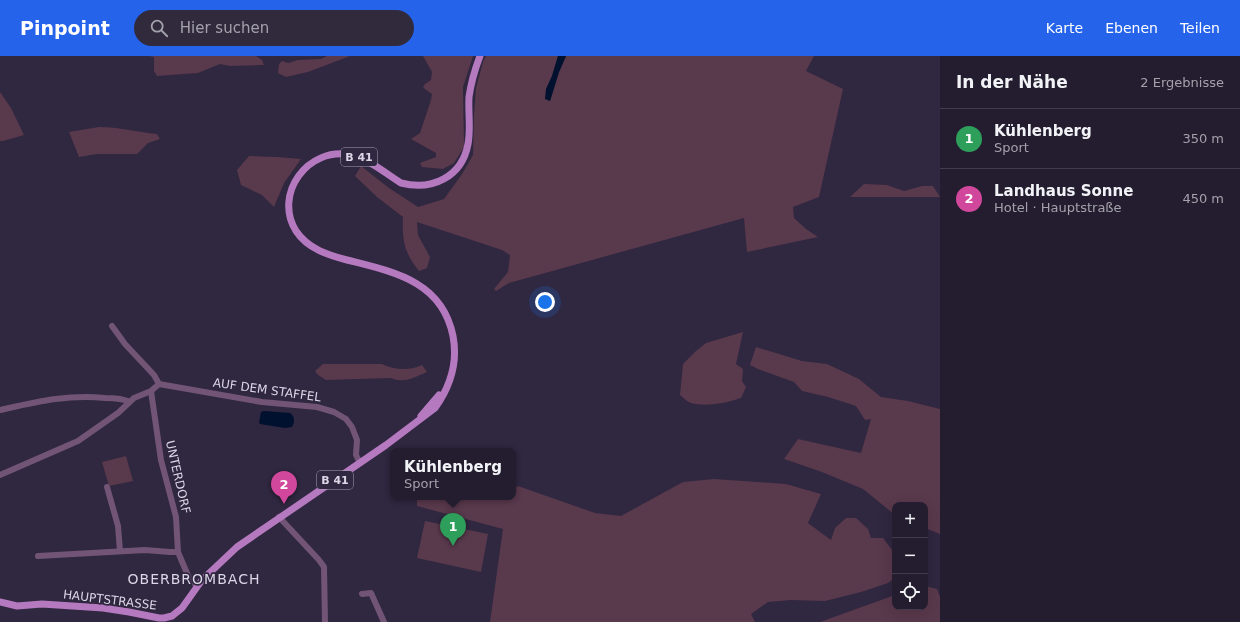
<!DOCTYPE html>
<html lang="de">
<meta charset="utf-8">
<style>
:root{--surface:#241d30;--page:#302a3c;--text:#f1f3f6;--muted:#a3a2ab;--line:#413b4c;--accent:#2563eb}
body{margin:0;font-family:"DejaVu Sans",sans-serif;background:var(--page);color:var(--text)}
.controls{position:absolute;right:12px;bottom:12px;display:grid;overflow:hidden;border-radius:8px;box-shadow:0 4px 16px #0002}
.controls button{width:36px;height:36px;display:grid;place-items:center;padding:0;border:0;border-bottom:1px solid var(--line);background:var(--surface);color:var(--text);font:20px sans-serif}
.you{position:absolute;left:545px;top:246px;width:14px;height:14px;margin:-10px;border:3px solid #fff;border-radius:50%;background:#1a73e8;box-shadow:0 0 0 6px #1a73e833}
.badge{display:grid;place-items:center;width:26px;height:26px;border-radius:50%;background:var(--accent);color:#fff;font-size:13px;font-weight:700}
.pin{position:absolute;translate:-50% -33px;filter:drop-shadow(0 1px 2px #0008)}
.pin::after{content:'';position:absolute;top:21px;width:14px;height:12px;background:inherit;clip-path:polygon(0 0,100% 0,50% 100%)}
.popup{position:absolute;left:390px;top:392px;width:126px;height:52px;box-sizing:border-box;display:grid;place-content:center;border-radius:8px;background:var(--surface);filter:drop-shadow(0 1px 3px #0005);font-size:13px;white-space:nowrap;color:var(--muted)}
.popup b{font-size:15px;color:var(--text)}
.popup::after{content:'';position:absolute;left:50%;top:100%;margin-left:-8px;border:8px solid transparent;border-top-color:var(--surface)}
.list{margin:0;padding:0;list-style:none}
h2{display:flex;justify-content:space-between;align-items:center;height:52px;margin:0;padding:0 16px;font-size:17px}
h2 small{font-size:13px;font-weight:400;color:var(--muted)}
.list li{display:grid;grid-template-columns:26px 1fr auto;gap:12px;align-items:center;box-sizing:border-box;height:60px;padding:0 16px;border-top:1px solid var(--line)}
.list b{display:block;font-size:15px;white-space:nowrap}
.list p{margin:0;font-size:13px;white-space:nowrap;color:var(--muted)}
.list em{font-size:13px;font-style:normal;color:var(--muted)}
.icon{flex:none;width:22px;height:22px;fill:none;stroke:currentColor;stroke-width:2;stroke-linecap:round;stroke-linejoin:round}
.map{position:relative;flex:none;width:940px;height:566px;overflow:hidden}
header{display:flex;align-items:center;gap:24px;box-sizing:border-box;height:56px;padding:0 20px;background:var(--accent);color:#fff}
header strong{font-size:19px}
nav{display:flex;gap:22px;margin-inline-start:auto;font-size:14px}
.search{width:280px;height:36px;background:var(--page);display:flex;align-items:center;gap:10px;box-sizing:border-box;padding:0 14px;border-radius:22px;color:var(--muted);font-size:15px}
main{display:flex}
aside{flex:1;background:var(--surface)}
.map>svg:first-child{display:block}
.green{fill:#59394c}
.water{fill:#00112f}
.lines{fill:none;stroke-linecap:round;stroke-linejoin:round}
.minor{stroke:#715476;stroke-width:6}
.major{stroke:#b579bf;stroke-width:7}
.labels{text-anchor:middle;stroke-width:3.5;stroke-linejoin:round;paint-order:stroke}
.shield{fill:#302740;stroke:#a8a2b5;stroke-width:1}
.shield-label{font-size:11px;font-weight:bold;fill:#dcd7e7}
.street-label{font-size:12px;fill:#dcd7e7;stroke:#302740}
.quarter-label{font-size:14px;letter-spacing:1px;fill:#dcd7e7;stroke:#302740}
</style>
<header>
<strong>Pinpoint</strong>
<div class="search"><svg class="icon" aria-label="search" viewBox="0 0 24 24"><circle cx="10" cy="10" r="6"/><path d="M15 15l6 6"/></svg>Hier suchen</div>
<nav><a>Karte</a><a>Ebenen</a><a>Teilen</a></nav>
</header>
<main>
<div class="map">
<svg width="940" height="566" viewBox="0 0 940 566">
<rect width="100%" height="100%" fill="#302740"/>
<path class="green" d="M 149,0 L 256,0 L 262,4 L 264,9 L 230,10 L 220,8 L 198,17 L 157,20 L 154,15 L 154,1 Z
M 327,0 L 350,0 L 308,16 L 286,21 L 278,17 L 279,8 L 282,5 L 288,7 L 298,4 L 321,3 Z
M 423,0 L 473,0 L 463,31 L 464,91 L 454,107 L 443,113 L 422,111 L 420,107 L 436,101 L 436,97 L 411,83 L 420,77 L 431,44 L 432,38 L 426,34 L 423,31 L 425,28 L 431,24 L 432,16 Z
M 486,0 L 558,0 L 552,20 L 546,33 L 550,45 L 559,16 L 566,0 L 814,0 L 806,15 L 843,33 L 819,141 L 793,151 L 794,162 L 806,173 L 818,181 L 747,196 L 744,162 L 509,227 L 496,235 L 494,233 L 508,216 L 510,199 L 502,194 L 417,166 L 418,179 L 430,201 L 427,212 L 419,215 C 404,196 402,185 403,161 L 377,141 L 355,120 L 361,110 L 389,132 L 418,151 L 444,143 L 462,118 L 473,99 L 474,60 L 476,32 L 483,6 Z
M 0,36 L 11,52 L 24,79 L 3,85 L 0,85 Z
M 99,71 C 119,71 137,76 157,78 L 160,83 L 148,87 L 137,98 L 97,98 L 79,101 L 69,76 Z
M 249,100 L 277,101 L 301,103 L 284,127 L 274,151 L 262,139 L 241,129 L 237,114 Z
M 864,128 L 887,129 L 904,135 L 922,130 L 933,130 L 940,141 L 850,141 Z
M 743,276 L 736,308 L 743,313 L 742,325 L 746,331 L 741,342 C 726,347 707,351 691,347 C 687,346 683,341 680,339 L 683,308 L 696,295 L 706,287 Z
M 756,291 L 802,305 L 827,308 L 859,323 L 881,341 L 908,345 L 940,353 L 940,478 L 925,472 L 925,449 L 895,449 L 895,459 L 863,433 L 822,416 L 784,403 L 798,383 L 861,397 L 871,363 L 865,364 L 856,350 L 828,341 L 802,335 L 794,326 L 758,313 L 750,309 Z
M 323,308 L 382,308 C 394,314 410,315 422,309 L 427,316 C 415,321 404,328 391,322 L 326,324 L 318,319 L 315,315 Z
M 126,400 L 133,425 L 109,430 L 102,406 Z
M 714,423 L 786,428 L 821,438 L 808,467 L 831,484 L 835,472 L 846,462 L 856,462 L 868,473 L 871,482 L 883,482 L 895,498 L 895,522 L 888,527 L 861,536 L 825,545 L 791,544 L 768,546 L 751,558 L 755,566 L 490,566 L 503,473 L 417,450 L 417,441 L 486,441 L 501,443 L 504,441 L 513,441 L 513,434 L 518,430 L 595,457 L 621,460 L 683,426 Z
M 425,465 L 488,478 L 481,516 L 417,502 Z
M 925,530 L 937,533 L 940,541 L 940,566 L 820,566 L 895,539 L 895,551 L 925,551 Z"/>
<path class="water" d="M 558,0 L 566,0 L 559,16 L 550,45 L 545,43 L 546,33 L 552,20 Z
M 264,355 L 290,357 C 295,360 295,366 292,371 L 285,372 L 260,368 L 259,366 L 261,356 Z"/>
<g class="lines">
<path class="minor" d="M 112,270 L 125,288 L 154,319 L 159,328
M 159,328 L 262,346 L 317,351 L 334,356 L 346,363 L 352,371 L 357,384 L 356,399 L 360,407
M 151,335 L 161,404 L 176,461 L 178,496 L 189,522 L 197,530
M 0,354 C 36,346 68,338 105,342 C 113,342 122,342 130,346
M 0,419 L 78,385 L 118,357 L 134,342 L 151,335 L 159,328
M 107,431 L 118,470 L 120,495
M 279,461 L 319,504 L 324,511 L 325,566
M 38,500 L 145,494 L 170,496 L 178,496
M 362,538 L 371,537 L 384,566"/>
<path class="major" d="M 421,360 L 439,339
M 0,546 L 17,550 L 42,548 L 103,552 L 129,556 L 159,562 L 164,562 L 172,560 L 182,552 L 202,524 L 237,491 L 386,389 L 435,352 C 450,331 458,306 453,280 C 442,225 394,216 347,204 C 328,199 308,193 296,175 C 273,138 308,90 351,99 C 369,103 385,117 401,127 C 432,135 462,121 468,88 C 471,72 468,57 469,41 C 471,27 475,13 480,0"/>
</g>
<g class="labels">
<g class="shield">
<rect x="341" y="92" width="36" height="18" rx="3"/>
<rect x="317" y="415" width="36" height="18" rx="3"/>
</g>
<g class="shield-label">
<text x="359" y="105">B 41</text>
<text x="335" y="428">B 41</text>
</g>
<g class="street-label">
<text transform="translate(267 334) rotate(8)" y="4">AUF DEM STAFFEL</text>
<text transform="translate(178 421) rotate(77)" y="4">UNTERDORF</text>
<text transform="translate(110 544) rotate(7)" y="4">HAUPTSTRASSE</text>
</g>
<g class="quarter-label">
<text x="194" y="528">OBERBROMBACH</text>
</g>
</g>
</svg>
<div class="controls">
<button>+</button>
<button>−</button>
<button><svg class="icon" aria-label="locate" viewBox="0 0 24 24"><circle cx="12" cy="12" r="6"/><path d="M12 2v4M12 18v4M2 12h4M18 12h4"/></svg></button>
</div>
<div class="you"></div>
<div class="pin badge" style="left:453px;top:490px;background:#2e9e5b">1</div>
<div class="popup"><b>Kühlenberg</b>Sport</div>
<div class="pin badge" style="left:284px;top:448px;background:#d1479c">2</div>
</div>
<aside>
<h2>In der Nähe<small>2 Ergebnisse</small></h2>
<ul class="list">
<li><span class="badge" style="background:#2e9e5b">1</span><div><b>Kühlenberg</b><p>Sport</p></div><em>350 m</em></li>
<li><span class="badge" style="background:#d1479c">2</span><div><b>Landhaus Sonne</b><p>Hotel · Hauptstraße</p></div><em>450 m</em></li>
</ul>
</aside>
</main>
